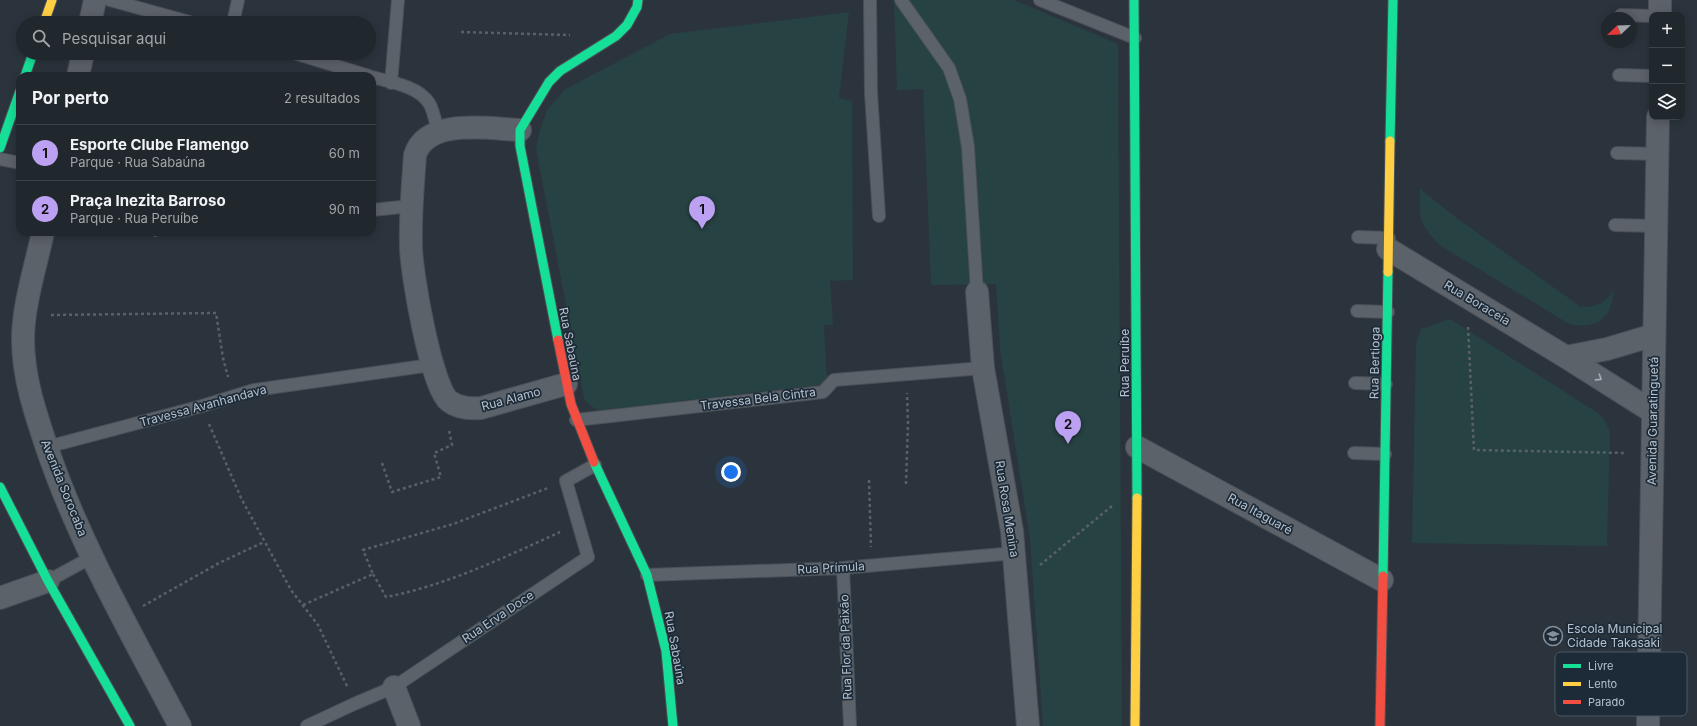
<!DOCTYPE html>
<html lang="pt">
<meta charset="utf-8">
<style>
:root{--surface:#20272d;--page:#2d3339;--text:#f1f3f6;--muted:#a2a5aa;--line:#3d4449;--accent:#bca0f2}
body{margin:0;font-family:Inter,sans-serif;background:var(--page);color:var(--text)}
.controls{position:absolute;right:12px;top:12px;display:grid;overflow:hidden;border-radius:8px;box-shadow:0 2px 10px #0003}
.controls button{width:36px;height:36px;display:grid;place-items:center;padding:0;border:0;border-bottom:1px solid var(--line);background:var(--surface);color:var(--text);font:20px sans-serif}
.compass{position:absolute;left:1601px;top:12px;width:36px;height:36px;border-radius:50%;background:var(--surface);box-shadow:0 2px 10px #0003;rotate:247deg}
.you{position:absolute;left:731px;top:472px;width:14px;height:14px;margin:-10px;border:3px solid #fff;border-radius:50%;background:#1a73e8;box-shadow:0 0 0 6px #1a73e833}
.badge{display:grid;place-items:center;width:26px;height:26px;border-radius:50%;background:var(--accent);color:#111;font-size:13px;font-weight:700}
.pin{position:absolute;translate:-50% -33px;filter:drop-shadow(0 1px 2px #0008)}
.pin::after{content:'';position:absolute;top:21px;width:14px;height:12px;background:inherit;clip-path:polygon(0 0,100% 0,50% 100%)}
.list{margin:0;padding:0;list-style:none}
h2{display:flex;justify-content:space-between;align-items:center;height:52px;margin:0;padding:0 16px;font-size:17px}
h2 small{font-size:13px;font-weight:400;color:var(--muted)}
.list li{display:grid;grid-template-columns:26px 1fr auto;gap:12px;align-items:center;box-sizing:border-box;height:56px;padding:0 16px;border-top:1px solid var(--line)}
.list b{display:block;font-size:15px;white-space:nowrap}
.list p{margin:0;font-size:13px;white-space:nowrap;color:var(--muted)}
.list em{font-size:13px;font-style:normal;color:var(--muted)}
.icon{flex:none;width:22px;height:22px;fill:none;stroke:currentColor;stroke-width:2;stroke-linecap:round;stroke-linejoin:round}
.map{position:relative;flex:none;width:1697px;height:726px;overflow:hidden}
.search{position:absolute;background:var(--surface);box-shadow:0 2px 10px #0003;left:16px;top:16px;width:360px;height:44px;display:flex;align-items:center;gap:10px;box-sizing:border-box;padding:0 14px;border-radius:22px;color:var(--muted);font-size:15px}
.panel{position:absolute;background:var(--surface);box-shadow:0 2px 10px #0003;left:16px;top:72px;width:360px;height:164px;border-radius:12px}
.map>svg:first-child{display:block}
.green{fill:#274243}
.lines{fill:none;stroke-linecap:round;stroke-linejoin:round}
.lane-casing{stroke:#4a5056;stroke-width:14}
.street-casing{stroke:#4a5056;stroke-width:24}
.fast-casing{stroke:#4a5056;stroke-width:11}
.slow-casing{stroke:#4a5056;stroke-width:11}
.jam-casing{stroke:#4a5056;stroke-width:11}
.path{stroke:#596167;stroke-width:2.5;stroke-dasharray:3 3;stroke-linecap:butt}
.lane{stroke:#5c626a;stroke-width:12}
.street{stroke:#5c626a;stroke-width:22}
.fast{stroke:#16e098;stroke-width:9}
.slow{stroke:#ffcf43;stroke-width:9}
.jam{stroke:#f24e42;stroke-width:9}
.oneway{stroke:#a4aeb9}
.labels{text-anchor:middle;stroke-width:3.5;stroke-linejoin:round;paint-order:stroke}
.street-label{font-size:12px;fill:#b6c1cd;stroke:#1d2b38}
.poi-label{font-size:12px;fill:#b6c1cd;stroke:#1d2b38;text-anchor:start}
.key{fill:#1d2b38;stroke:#4b5865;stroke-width:1}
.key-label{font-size:11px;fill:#b6c1cd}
</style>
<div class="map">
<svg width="1697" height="726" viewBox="0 0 1697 726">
<rect width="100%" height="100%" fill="#2b343c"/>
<path class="green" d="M 894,0 L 1014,0 L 1118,44 L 1122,726 L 1043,726 L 1030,539 L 1000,349 L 996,284 L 931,285 L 923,89 L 897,90 Z
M 849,12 L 839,98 L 852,101 L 853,280 L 830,281 L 833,325 L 824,325 L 827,384 L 601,410 C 593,408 588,405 584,398 L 536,149 L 540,130 L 547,110 L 564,90 L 670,34 Z
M 1420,189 L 1458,219 L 1581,307 C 1595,307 1608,303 1614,288 C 1612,317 1599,330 1569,324 L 1441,246 C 1419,224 1419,220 1420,189 Z
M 1450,319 L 1598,413 L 1605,421 L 1610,431 L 1607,546 L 1412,543 L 1416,344 L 1421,329 Z"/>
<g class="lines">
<defs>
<path id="lane" d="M 110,0 L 193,23
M 870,0 L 871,93 L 879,216
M 901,0 L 949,68 L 960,99 L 968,147 L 977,292
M 1040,0 L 1135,38
M 1621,15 L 1652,16
M 233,23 L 238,0
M 294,53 L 369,76
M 1619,75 L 1652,76
M 372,77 C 390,82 418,86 429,103 C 434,111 436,124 438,133
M 391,83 L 398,0
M 1617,153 L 1657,154
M 0,159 L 20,163
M 372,210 L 411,206
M 1615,225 L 1656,226
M 1358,237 L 1389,238
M 1357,311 L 1388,312
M 1355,383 L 1386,384
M 576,420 L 823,392 L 834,380 L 983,368
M 47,447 L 202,406 L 254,390 L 431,365
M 1354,453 L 1385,454
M 843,568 L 850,726
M 647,575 L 843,568 L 1015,553
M 48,581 L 92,557
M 307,726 L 354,704 L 394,687 L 588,557 L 566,481 L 595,465"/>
<path id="street" d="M 1660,0 L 1660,15
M 90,23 L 95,0
M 78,76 L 83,53
M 520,130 C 490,129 427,117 415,155 C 413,185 410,215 411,246 C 411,271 431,387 449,401 C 458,408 469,409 481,408 L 566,384
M 43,232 C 36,265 23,306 23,339 C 23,377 35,412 47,448 C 80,545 132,635 180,726
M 1388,249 L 1566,357 L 1653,412
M 977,292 L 983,368 L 1012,531 L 1028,726
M 1566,357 L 1607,349 L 1654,335
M 1137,447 L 1382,580
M 0,598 L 48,581
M 394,687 L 409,726
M 1648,726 L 1658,117"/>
<path id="fast" d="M 1134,0 L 1137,498
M 25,76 L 33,53
M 1390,141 L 1393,0
M 0,148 L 20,91
M 558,340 L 520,146 L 520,130 L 549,82 L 560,71 L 616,36 L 627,25 L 637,7 L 638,0
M 594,462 L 647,575 L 666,651 L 673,726
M 0,487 L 48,581 L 130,726
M 1383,576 L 1388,272"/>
<path id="slow" d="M 44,23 L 52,0
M 1388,272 L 1390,141
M 1135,726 L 1137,498"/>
<path id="jam" d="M 558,340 L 571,404 L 594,462
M 1380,726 L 1383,576"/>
</defs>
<use href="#lane" class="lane-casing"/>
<use href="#street" class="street-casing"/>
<use href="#fast" class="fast-casing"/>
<use href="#slow" class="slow-casing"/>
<use href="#jam" class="jam-casing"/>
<path class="path" d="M 461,32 L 570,35
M 155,237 L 156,232
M 51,315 L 216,313 L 223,358 L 228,377
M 1468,327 L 1474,450 L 1627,453
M 209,424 L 241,498 L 291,590 L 318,625 L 347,686
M 382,463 L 392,492 L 441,477 L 434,453 L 452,445 L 449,430
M 869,480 L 871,547
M 906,484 L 908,422 L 907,393
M 1040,565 L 1112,506
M 373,574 L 386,597 C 447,585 503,558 560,532
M 303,605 L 373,574 L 363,550 L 453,524 L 548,488
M 143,606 L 219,563 L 264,542"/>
<use href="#lane" class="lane"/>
<use href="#street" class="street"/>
<use href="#fast" class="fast"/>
<use href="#slow" class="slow"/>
<use href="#jam" class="jam"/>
</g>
<defs><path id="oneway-chevron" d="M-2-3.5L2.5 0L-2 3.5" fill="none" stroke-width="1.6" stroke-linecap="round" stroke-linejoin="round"/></defs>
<use class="oneway" href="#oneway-chevron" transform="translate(1599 378) rotate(33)"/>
<defs>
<symbol id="school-ring" viewBox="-11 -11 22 22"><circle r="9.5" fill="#1d2b38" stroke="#85909a" stroke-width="1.5"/><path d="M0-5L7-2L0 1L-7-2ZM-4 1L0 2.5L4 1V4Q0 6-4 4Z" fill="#85909a"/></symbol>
</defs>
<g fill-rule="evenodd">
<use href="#school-ring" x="1542" y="625" width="22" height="22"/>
</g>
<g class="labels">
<g class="street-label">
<text transform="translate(1477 303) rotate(31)" y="4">Rua Boraceia</text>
<text transform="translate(570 344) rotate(79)" y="4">Rua Sabaúna</text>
<text transform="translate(1125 363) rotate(-90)" y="4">Rua Peruíbe</text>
<text transform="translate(1375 363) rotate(-89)" y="4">Rua Bertioga</text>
<text transform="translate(511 399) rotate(-15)" y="4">Rua Alamo</text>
<text transform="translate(758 399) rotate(-7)" y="4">Travessa Bela Cintra</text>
<text transform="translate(203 406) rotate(-15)" y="4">Travessa Avanhandava</text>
<text transform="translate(1653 421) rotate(-89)" y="4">Avenida Guaratinguetá</text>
<text transform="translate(64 488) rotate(68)" y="4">Avenida Sorocaba</text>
<text transform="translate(1007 509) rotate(81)" y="4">Rua Rosa Menina</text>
<text transform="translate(1260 514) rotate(29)" y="4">Rua Itaguaré</text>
<text transform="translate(831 568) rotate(-3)" y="4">Rua Prímula</text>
<text transform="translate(498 617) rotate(-34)" y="4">Rua Erva Doce</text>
<text transform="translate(846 647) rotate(-92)" y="4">Rua Flor da Paixão</text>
<text transform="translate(675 648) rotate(80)" y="4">Rua Sabaúna</text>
</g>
<g class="poi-label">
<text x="1567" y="633">Escola Municipal<tspan x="1567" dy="14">Cidade Takasaki</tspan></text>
</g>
</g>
<rect x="1555" y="652" width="132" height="64" rx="6" class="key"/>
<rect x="1563" y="664" width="18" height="4" fill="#16e098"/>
<rect x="1563" y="682" width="18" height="4" fill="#ffcf43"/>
<rect x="1563" y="700" width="18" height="4" fill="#f24e42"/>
<g class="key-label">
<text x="1588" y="670">Livre</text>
<text x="1588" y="688">Lento</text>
<text x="1588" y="706">Parado</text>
</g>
</svg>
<div class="controls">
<button>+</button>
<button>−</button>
<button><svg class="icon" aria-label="layers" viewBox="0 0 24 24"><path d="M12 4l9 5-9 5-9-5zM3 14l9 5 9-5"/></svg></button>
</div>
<svg class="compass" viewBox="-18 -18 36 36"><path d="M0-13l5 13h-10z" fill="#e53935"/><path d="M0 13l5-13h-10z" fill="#a2a5aa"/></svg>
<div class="you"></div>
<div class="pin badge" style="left:702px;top:229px">1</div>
<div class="pin badge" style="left:1068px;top:444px">2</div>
<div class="search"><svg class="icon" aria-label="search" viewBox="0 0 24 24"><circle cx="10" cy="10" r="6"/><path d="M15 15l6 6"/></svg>Pesquisar aqui</div>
<section class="panel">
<h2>Por perto<small>2 resultados</small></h2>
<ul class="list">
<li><span class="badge">1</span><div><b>Esporte Clube Flamengo</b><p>Parque · Rua Sabaúna</p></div><em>60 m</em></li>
<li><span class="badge">2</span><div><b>Praça Inezita Barroso</b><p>Parque · Rua Peruíbe</p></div><em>90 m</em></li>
</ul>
</section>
</div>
